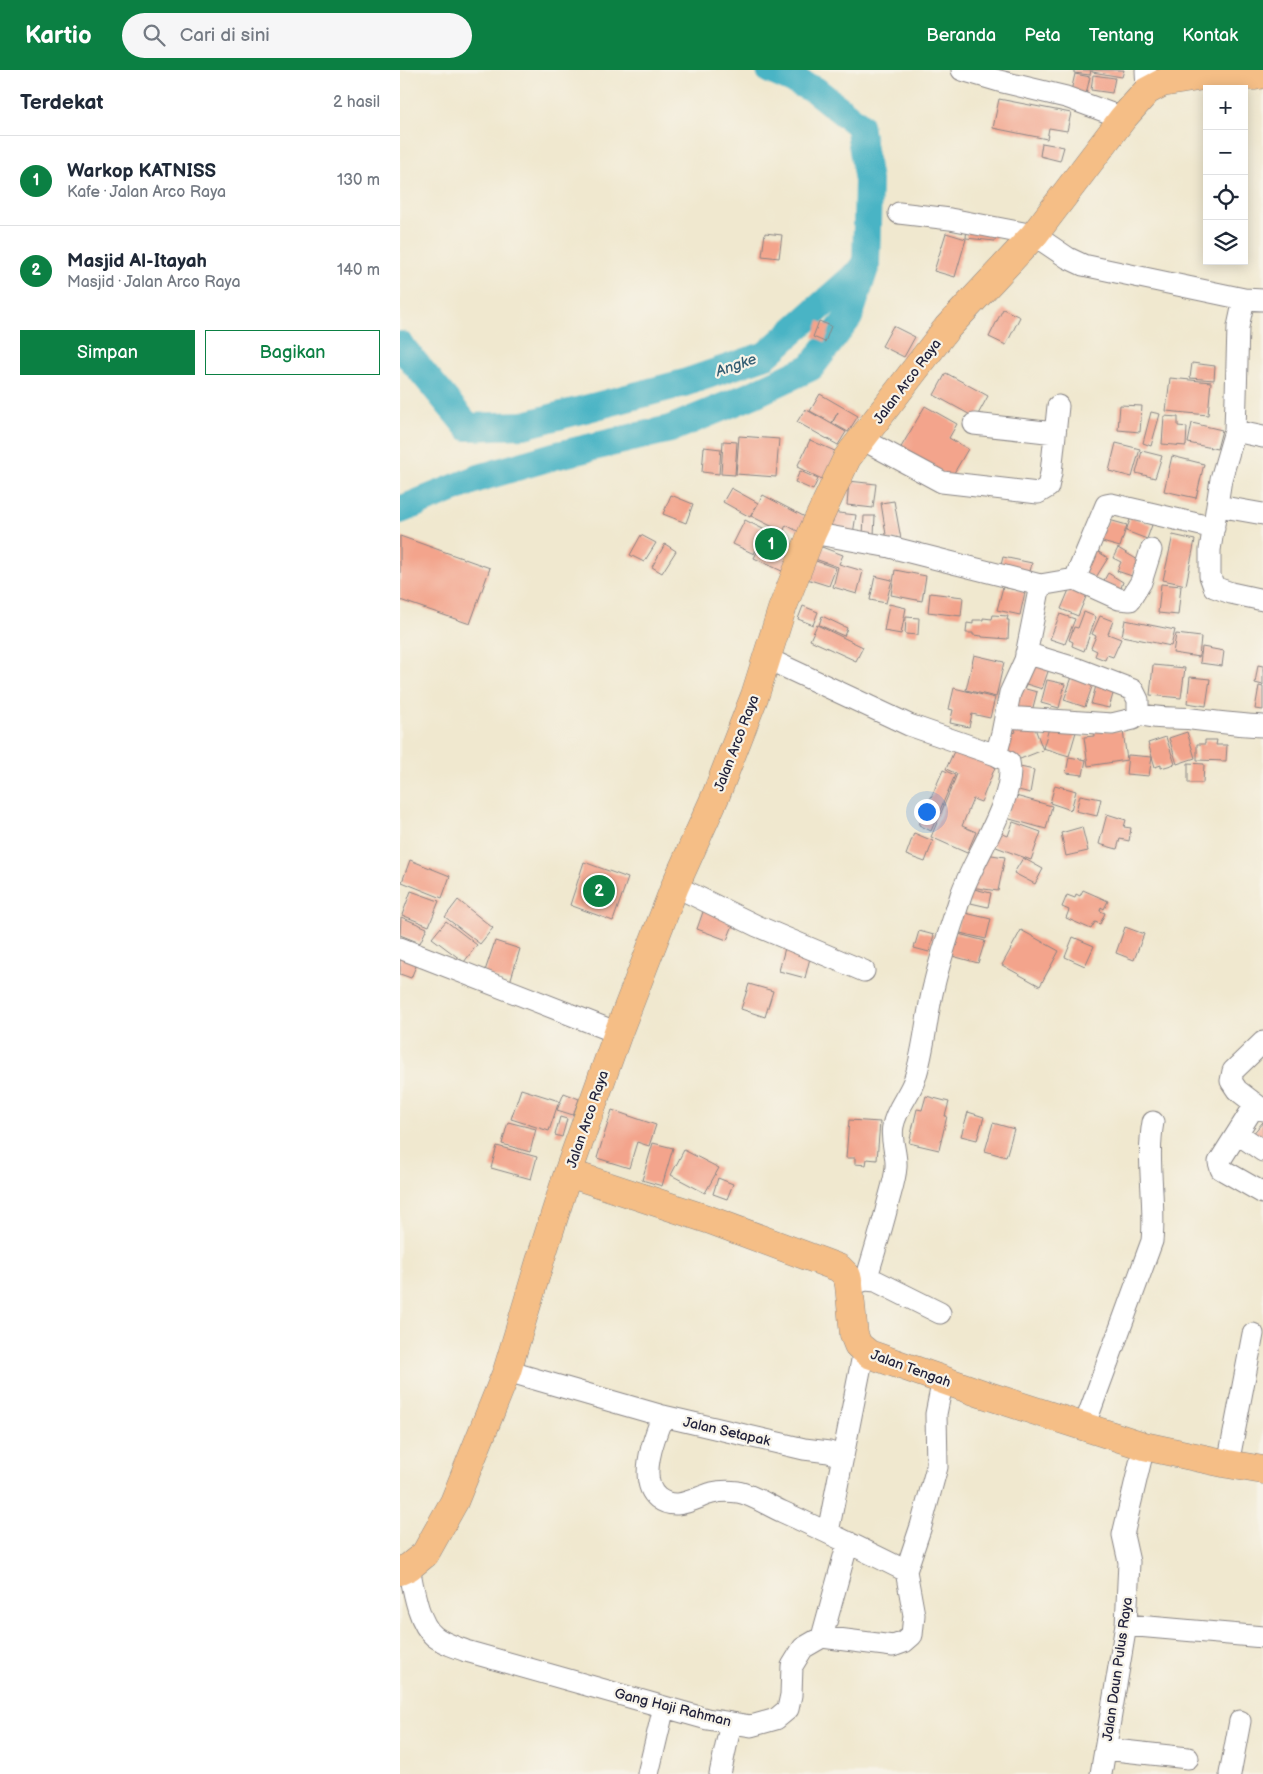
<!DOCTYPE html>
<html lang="id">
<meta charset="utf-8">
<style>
:root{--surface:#fff;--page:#f6f6f7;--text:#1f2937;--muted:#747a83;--line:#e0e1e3;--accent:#0b8043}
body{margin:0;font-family:"Balsamiq Sans",sans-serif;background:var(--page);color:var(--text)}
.controls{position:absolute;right:15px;top:15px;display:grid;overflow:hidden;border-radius:0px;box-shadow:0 2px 12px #0003}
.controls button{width:45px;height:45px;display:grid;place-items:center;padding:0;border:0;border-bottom:1px solid var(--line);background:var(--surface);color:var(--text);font:25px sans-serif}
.you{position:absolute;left:526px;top:741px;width:18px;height:18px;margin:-12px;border:4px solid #fff;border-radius:50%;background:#1a73e8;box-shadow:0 0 0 8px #1a73e833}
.badge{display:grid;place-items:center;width:32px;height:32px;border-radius:50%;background:var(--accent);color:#fff;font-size:16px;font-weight:700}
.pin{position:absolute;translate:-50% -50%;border:2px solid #fff;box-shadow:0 1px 5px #0006}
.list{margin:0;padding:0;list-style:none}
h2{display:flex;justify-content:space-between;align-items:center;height:65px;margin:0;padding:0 20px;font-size:21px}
h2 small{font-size:16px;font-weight:400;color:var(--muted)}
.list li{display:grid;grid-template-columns:32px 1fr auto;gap:15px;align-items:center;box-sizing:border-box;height:90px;padding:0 20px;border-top:1px solid var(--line)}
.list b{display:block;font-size:19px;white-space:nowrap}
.list p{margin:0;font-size:16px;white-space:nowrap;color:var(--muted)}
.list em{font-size:16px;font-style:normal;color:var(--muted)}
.actions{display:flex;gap:10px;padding:15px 20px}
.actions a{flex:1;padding:11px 0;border:1px solid var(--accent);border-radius:0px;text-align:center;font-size:18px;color:var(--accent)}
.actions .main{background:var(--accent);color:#fff}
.icon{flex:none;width:28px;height:28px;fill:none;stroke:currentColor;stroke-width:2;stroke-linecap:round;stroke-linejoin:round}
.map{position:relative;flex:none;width:863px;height:1704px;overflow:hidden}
header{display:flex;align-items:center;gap:30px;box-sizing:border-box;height:70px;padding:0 25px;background:var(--accent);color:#fff}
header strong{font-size:24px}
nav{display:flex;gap:28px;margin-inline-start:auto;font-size:18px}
.search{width:350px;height:45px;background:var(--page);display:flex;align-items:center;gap:12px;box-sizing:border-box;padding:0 18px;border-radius:28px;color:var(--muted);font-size:19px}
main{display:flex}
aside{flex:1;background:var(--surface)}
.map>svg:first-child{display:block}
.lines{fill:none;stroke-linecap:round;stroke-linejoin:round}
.river{stroke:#48b4c5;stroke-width:28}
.building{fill:#f3a48c}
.minor-casing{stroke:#898585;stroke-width:23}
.major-casing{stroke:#898585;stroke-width:29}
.minor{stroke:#fff;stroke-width:21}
.major{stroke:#f5be86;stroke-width:28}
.labels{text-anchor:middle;stroke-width:4.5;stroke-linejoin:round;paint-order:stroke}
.street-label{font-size:14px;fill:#22223b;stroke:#f7f3e8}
.water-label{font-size:15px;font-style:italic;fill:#315c72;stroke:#f7f3e8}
</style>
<header>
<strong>Kartio</strong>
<div class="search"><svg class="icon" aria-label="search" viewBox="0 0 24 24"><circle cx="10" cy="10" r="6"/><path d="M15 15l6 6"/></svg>Cari di sini</div>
<nav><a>Beranda</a><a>Peta</a><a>Tentang</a><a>Kontak</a></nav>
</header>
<main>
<aside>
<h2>Terdekat<small>2 hasil</small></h2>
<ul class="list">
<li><span class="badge">1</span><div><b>Warkop KATNISS</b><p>Kafe · Jalan Arco Raya</p></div><em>130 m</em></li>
<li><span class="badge">2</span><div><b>Masjid Al-Itayah</b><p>Masjid · Jalan Arco Raya</p></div><em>140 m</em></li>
</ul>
<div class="actions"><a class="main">Simpan</a><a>Bagikan</a></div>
</aside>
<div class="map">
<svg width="863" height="1704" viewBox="0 0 863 1704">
<rect width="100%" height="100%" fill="#f7f3e8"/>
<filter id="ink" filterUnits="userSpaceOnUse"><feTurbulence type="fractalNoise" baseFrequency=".02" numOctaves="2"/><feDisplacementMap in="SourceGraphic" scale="10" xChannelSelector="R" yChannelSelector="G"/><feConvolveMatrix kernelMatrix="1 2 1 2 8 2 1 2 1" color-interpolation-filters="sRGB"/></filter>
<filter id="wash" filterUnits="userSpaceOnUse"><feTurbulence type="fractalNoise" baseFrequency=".0096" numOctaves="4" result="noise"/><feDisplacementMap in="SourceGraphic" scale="20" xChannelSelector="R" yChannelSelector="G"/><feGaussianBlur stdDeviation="1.12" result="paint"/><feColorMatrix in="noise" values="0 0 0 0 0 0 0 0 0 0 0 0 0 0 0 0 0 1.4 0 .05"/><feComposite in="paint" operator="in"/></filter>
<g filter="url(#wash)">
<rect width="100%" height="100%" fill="#f0e8cf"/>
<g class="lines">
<path class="river" d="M 0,275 L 68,357 L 124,355 L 284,313 L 366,285 L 466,196 L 468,111 L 459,55 L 415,20 L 370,0
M 0,440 L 79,408 L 154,386 L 270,359 L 352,325 L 411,297 L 449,247 L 465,198"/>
</g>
<g id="blocks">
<path class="building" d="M 674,0 L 691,0 L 690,5 L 674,3 Z
M 692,0 L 724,0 L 722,7 L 692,2 Z
M 675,4 L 690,7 L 686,24 L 671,21 Z
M 693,5 L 715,8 L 712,23 L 691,20 Z
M 599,29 L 671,43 L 667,61 L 649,58 L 647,69 L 593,58 Z
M 642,73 L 664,77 L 660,91 L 640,86 Z
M 567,157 L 597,160 L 595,171 L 566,168 Z
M 365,163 L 382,165 L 379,188 L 362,186 Z
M 546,163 L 566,169 L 555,207 L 534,201 Z
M 603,239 L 620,247 L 606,275 L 589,267 Z
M 419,251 L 431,256 L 425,272 L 413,267 Z
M 493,256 L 515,267 L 504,287 L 482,276 Z
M 792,293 L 815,296 L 814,310 L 790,308 Z
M 546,303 L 588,326 L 576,348 L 534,325 Z
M 770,308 L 811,312 L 808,345 L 766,341 Z
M 420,324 L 458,346 L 448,362 L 432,353 L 438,342 L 432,353 L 410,341 Z
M 720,335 L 742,336 L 740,362 L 718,360 Z
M 525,336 L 557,354 L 549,368 L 568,379 L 551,408 L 500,379 Z
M 405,339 L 446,362 L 438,375 L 397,352 Z
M 751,342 L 760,344 L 751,376 L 743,373 Z
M 764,346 L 778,347 L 778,356 L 787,357 L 786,376 L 762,374 Z
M 792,353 L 822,360 L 817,379 L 788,373 Z
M 339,366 L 379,369 L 376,407 L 336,404 Z
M 410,370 L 437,382 L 424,410 L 397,397 Z
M 323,371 L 337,372 L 335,405 L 321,404 Z
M 716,373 L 740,379 L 732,407 L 709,401 Z
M 304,377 L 321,379 L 319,404 L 302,402 Z
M 742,381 L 762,386 L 755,408 L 736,403 Z
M 772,386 L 804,394 L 796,428 L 764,421 Z
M 400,401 L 418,409 L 413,420 L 395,412 Z
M 449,411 L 476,414 L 473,438 L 447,435 Z
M 331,418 L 358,433 L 350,447 L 323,432 Z
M 271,425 L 293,434 L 286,453 L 263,444 Z
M 363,425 L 409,449 L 401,463 L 386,455 L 383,462 L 351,446 Z
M 494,431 L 501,469 L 487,471 L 481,433 Z
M 430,442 L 456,445 L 453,464 L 427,460 Z
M 464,446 L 475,446 L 474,465 L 463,465 Z
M 731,447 L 752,455 L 747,469 L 726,461 Z
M 345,450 L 365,460 L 354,484 L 333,474 Z
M 709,450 L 727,455 L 720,477 L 695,470 Z
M 366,464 L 397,479 L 386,503 L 354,488 Z
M 241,465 L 256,473 L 244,492 L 230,485 Z
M 773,465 L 795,470 L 786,515 L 763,510 Z
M 0,466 L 90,498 L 70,554 L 0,530 Z
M 265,474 L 276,481 L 262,503 L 252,497 Z
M 419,476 L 443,485 L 439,494 L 463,501 L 457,524 L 433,517 L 438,497 L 415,489 Z
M 718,478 L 738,490 L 732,506 L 717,501 L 721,492 L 713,488 Z
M 694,479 L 708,488 L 695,509 L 681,500 Z
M 603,487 L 632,493 L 629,506 L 600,499 Z
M 413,490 L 436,498 L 429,516 L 407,509 Z
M 495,500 L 526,506 L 522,531 L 491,525 Z
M 708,503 L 723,512 L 719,524 L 702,514 Z
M 475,506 L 492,510 L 486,533 L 470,530 Z
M 761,514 L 781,516 L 778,545 L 758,543 Z
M 671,515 L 688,522 L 678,546 L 661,539 Z
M 603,517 L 625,522 L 620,545 L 597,540 Z
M 530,523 L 563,527 L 561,546 L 528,542 Z
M 489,534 L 506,538 L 501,564 L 484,561 Z
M 403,536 L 418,542 L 413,555 L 398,549 Z
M 684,542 L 696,547 L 684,581 L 672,576 L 673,572 L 669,570 L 674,557 L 678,558 Z
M 660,544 L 675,549 L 665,574 L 650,569 Z
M 593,545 L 608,546 L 607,550 L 609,550 L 608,569 L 582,567 L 582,566 L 573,565 L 573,563 L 566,563 L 567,553 L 573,554 L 573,550 L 583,550 L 583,548 L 592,549 Z
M 422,546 L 447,558 L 444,566 L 419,555 Z
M 700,546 L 713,551 L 708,564 L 721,569 L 713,587 L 707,585 L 705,590 L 695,586 L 697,581 L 691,578 L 696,566 L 692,564 Z
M 506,547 L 519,548 L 518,565 L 505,564 Z
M 725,550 L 775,560 L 771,576 L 722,566 Z
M 417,555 L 463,577 L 456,591 L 410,570 Z
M 776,564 L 801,567 L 799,587 L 773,583 Z
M 802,577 L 824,581 L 822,596 L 800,593 Z
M 574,585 L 604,592 L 596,627 L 566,620 Z
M 628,586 L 651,593 L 642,619 L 620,612 Z
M 753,595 L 785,598 L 781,628 L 750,625 Z
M 858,595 L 863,596 L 863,615 L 855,613 Z
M 673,604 L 694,611 L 685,637 L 664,630 Z
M 790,607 L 810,609 L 806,636 L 787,633 Z
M 647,610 L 665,614 L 659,638 L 641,633 Z
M 697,612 L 715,617 L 709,638 L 691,634 Z
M 615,616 L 637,622 L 631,645 L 609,638 Z
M 859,616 L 863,617 L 863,640 L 855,639 Z
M 554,618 L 595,628 L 590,648 L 572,644 L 569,657 L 550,653 L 553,640 L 549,639 Z
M 632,650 L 643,680 L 610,693 L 604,666 L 616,662 L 614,657 Z
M 650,655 L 676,662 L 669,686 L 643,678 Z
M 693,660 L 723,661 L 727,690 L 688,696 L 684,667 L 694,666 Z
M 787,662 L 795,688 L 777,694 L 769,668 Z
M 766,667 L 775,694 L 761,698 L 761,695 L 755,697 L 748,673 Z
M 805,670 L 817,670 L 816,675 L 827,675 L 826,691 L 797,690 L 797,674 L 805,674 Z
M 555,679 L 596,695 L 581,732 L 573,729 L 562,756 L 576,762 L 567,783 L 531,767 L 557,704 L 546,699 Z
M 728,685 L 752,687 L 749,706 L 726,704 Z
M 669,687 L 686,690 L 683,705 L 666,703 Z
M 788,693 L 804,694 L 803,713 L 788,713 Z
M 620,697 L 634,700 L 630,723 L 615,719 Z
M 543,700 L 555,705 L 531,761 L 519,755 Z
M 655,715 L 676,721 L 671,740 L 650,733 Z
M 612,725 L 652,736 L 646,759 L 606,748 Z
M 680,725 L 701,729 L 697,746 L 676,741 Z
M 707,744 L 726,750 L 724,757 L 731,758 L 729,771 L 720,769 L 717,779 L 699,774 Z
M 613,752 L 641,762 L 631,790 L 588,774 L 593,760 L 608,766 Z
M 682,757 L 688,781 L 666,786 L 661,763 Z
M 514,763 L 533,771 L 525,792 L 506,785 Z
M 585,784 L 605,787 L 598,821 L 570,817 Z
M 623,788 L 643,799 L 635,814 L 614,803 Z
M 10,790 L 50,806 L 42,828 L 2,812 Z
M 184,792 L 228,808 L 213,851 L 170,835 Z
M 565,817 L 591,823 L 588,837 L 562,831 Z
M 683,820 L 708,831 L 704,839 L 701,837 L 700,841 L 705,843 L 700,854 L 695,852 L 691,859 L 666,848 L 669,840 L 662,837 L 667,825 L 675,828 L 676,824 L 680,826 Z
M 11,821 L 39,831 L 29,856 L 2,845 Z
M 58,830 L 93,858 L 80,874 L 45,847 Z
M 304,839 L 335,850 L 327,870 L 297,859 Z
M 561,842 L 591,849 L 586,869 L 556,862 Z
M 1,847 L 27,858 L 20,873 L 0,865 Z
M 46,851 L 77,875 L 64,892 L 32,868 Z
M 725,857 L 744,864 L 734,890 L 716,883 Z
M 621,860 L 659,881 L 640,916 L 602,895 Z
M 519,861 L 534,865 L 529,882 L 514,878 Z
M 551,862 L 585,871 L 578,893 L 545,884 Z
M 673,867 L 694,876 L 685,896 L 665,887 Z
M 95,871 L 120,879 L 110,912 L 84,904 Z
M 385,878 L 411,884 L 405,908 L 379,901 Z
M 0,881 L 19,889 L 11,908 L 0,904 Z
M 349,914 L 373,921 L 365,947 L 341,939 Z
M 121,1019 L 159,1031 L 149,1061 L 111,1049 Z
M 164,1023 L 179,1029 L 173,1045 L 157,1040 Z
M 526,1026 L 549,1032 L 545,1046 L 547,1046 L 539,1080 L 509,1073 L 517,1039 L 522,1040 Z
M 212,1040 L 256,1055 L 249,1076 L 237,1072 L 229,1098 L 197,1088 Z
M 568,1042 L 584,1047 L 577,1070 L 561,1066 Z
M 160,1047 L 167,1049 L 162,1067 L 155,1065 Z
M 449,1050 L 480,1052 L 477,1090 L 467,1089 L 466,1095 L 455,1094 L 455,1088 L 446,1088 Z
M 108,1052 L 136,1059 L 130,1082 L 102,1074 Z
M 863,1052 L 863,1072 L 851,1066 Z
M 593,1053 L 614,1059 L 606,1087 L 585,1081 Z
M 253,1073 L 273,1078 L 262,1116 L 242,1110 Z
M 97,1076 L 137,1087 L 131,1109 L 91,1098 Z
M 284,1080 L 319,1098 L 305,1123 L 271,1105 Z
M 318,1108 L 333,1114 L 327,1129 L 313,1124 Z"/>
</g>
</g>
<g filter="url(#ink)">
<use href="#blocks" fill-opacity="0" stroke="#898585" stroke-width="1"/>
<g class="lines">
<defs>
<path id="minor" d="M 562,0 L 599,11 L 666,27 L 723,48
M 746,0 L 747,21
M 499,143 L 550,149 L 634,165 L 668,188 L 683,195 L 844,229 L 863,230
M 844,229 L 838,257 L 835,361 L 821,409 L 810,480 L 810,506 L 814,517 L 831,523 L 863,530
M 574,354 L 655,363
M 835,361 L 863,367
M 462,369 L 542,412 L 638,423 L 648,417 L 651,403 L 658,336
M 818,436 L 863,444
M 412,463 L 490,477 L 640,515 L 675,509 L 706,435 L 711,434 L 814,458
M 675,509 L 719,529 L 730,530 L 741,512 L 751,480
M 626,583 L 678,599 L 733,620 L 738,630 L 738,643 C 755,650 773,647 792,649 C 816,652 839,655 863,656
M 366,588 L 509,655 L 596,685 L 602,663 L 610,623 L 625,590 L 640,515
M 605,647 L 712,654 L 733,649 L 738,643
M 275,816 L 357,856 L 464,901
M 0,878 L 218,963
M 863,972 L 833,1001 L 831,1011 L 837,1020 L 863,1040
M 855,1035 L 819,1092 L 821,1099 L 863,1123
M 838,1064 L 863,1081
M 466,1210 C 473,1187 480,1164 486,1141 C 489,1126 495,1112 496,1097 C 497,1083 490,1070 493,1056 C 496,1038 510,1025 515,1008 C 525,978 526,946 534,915 C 541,885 552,854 561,825 C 573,789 617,727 609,692 L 596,685
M 453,1214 L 466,1210 L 476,1211 L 540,1243
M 107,1301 L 263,1346 L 404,1379 L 429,1382 L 443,1387
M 263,1346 C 254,1367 237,1411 258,1428 C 276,1442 294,1428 312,1423 C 320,1421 330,1421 338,1422 C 353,1425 369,1436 383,1442 C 425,1461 466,1481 506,1501
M 684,1357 L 752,1171 C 756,1131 746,1091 753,1052
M 828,1394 L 853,1264
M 428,1462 L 464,1280
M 9,1497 C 13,1517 18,1553 34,1566 C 42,1573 56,1577 66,1581 L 307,1649 L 351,1656 L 376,1649 L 388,1639 L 391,1625 L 392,1596 L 403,1578 L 422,1567 L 493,1576 L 504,1572 L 512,1565 L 514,1545 L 506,1501 L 521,1456 L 537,1397 L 536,1344 L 543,1309
M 726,1555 L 863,1567
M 422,1567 L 448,1472
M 705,1679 L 788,1688
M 248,1704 L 264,1637
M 320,1704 L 331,1653
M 701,1704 L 726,1555 L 729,1492 L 723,1465 L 744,1376
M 830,1704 L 840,1651"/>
<path id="major" d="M 168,1103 L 310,1150 L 439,1198 L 447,1206 L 449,1215 L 454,1265 L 458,1275 L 469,1284 L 583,1324 L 744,1376 L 828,1394 L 863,1400
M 0,1501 L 9,1497 L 25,1484 L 54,1432 L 107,1301 L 140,1191 L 168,1103 L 218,963 L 275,816 L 316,725 L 355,625 L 382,539 L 412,463 L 447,388 L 547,258 L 634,165 L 723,48 L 747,21 L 762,13 L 803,6 L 854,6 L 863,4"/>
</defs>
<use href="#minor" class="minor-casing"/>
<use href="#major" class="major-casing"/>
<use href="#minor" class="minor"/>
<use href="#major" class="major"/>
</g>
</g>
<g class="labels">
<g class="street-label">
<text transform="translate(507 311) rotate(-53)" y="5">Jalan Arco Raya</text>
<text transform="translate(336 673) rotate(-69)" y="5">Jalan Arco Raya</text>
<text transform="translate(187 1049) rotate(-71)" y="5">Jalan Arco Raya</text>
<text transform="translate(511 1298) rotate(20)" y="5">Jalan Tengah</text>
<text transform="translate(327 1361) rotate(13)" y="5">Jalan Setapak</text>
<text transform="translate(717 1599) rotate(-82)" y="5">Jalan Daun Pulus Raya</text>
<text transform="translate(273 1637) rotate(14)" y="5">Gang Haji Rahman</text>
</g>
<g class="water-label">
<text transform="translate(336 295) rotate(-19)" y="5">Angke</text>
</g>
</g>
</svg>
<div class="controls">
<button>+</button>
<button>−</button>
<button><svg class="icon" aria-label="locate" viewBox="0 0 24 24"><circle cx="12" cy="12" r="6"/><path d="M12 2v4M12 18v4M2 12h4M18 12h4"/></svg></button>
<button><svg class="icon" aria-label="layers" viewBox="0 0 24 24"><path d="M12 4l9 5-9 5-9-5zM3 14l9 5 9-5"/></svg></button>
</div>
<div class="you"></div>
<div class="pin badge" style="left:371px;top:474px">1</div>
<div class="pin badge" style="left:199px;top:821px">2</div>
</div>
</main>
